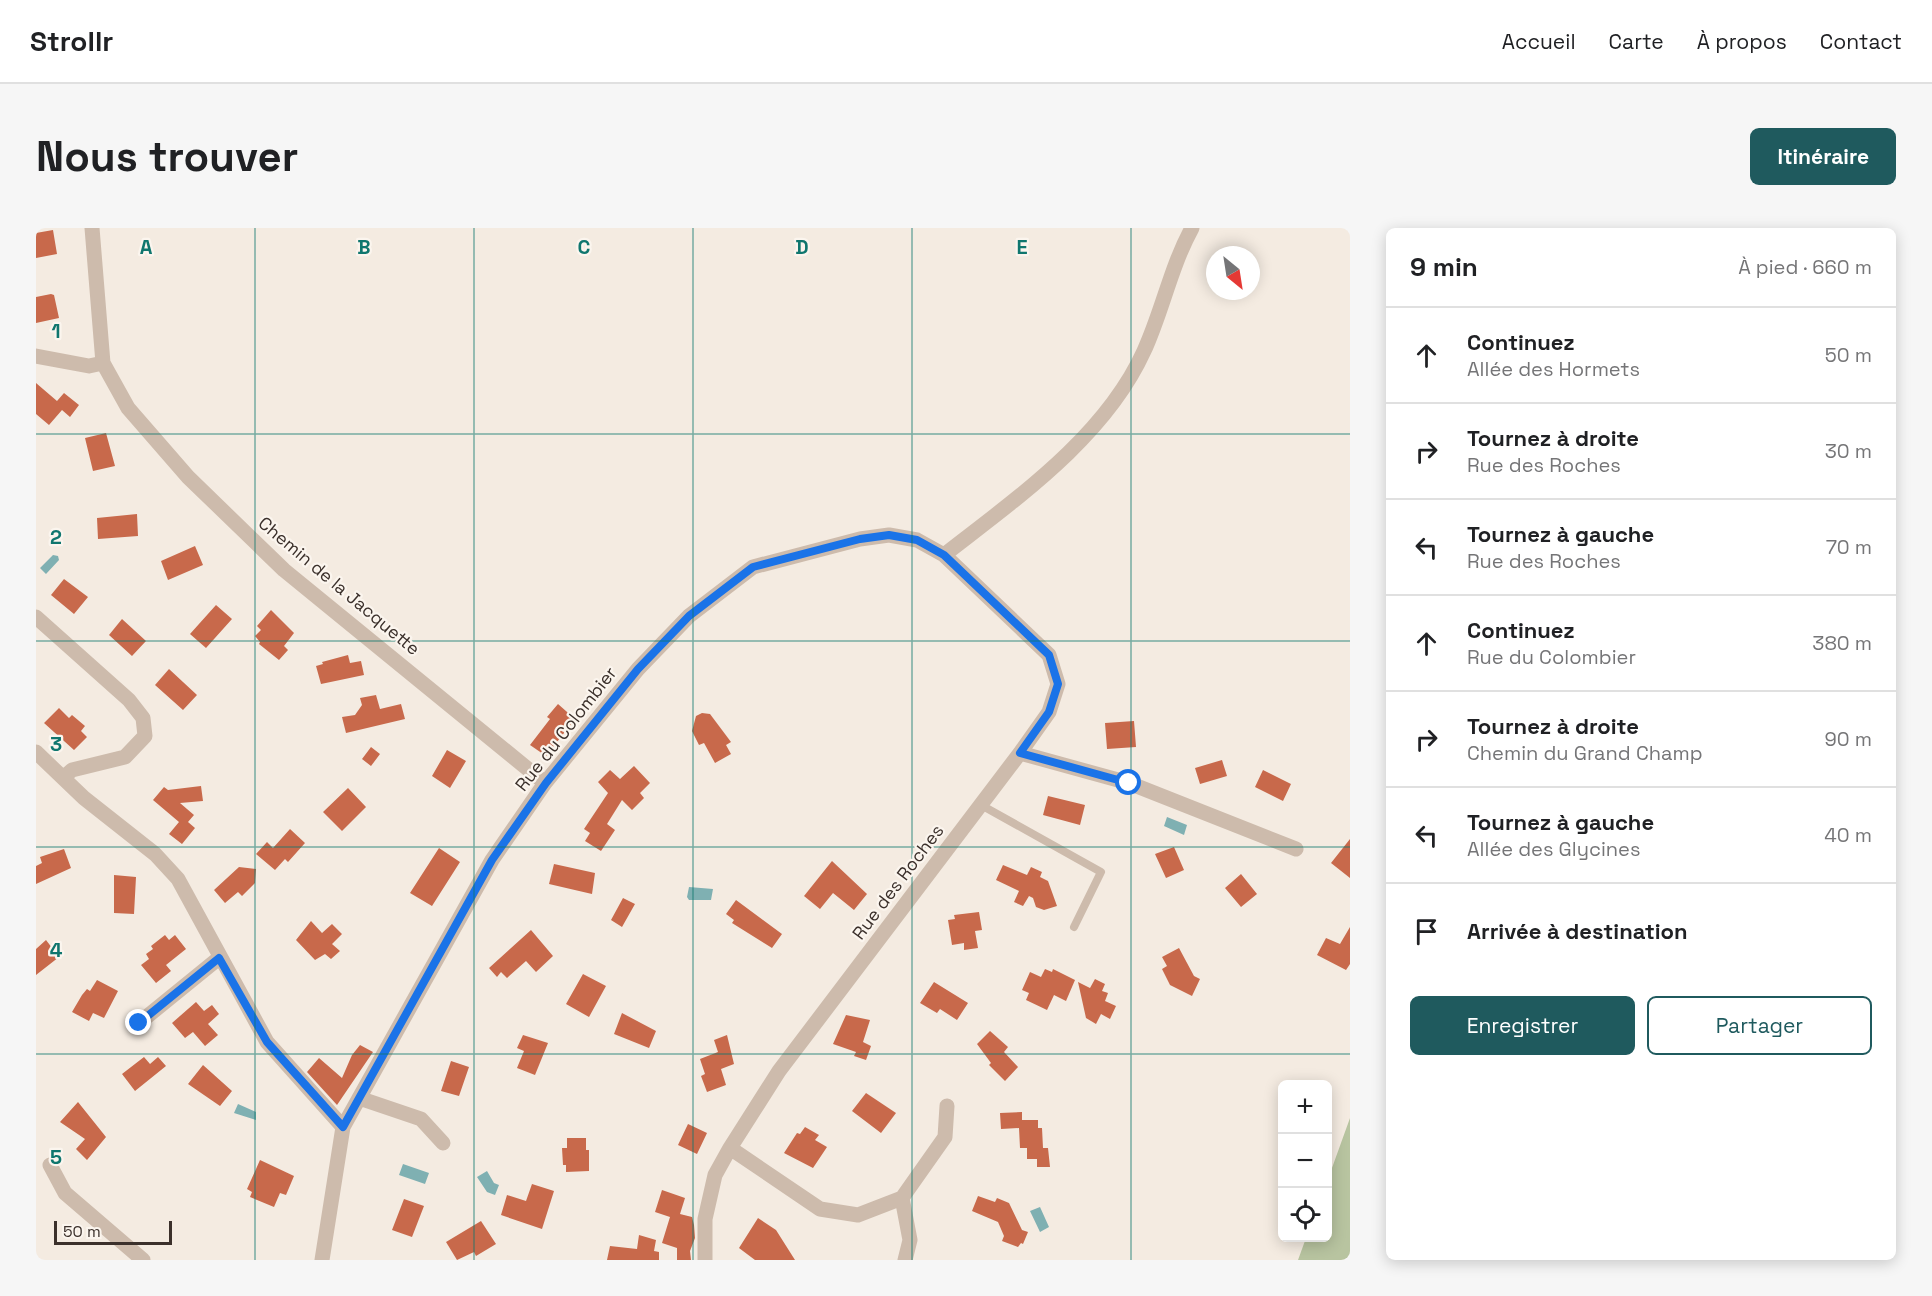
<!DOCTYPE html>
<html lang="fr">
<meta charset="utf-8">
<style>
:root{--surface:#fff;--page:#f6f6f6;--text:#202124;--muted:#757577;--line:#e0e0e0;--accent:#1f5a5e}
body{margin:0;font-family:"Space Grotesk",sans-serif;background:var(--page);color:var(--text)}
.controls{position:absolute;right:18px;bottom:18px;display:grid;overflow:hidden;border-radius:9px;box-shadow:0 3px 15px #0003}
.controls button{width:54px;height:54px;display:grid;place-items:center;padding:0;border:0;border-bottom:2px solid var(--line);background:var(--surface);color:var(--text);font:30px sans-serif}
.compass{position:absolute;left:1170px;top:18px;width:54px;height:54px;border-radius:50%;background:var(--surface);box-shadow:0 3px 15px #0003;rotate:150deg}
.scale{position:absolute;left:18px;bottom:15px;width:118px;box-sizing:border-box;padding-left:6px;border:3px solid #3b302b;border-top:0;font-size:16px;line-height:21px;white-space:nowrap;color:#3b302b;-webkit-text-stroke:4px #fbf5ee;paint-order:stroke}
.stop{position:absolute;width:18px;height:18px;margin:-14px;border:4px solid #1a73e8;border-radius:50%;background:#fff}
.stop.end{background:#1a73e8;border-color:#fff;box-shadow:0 2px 6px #0008}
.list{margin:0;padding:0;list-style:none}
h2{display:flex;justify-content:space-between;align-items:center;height:78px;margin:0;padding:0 24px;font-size:26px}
h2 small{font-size:20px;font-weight:400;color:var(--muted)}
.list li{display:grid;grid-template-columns:39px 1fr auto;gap:18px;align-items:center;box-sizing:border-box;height:96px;padding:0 24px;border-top:2px solid var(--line)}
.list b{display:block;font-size:22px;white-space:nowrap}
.list p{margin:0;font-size:20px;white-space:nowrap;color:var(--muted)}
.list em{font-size:20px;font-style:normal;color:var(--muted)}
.actions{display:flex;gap:12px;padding:18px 24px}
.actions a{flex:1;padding:14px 0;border:2px solid var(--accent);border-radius:9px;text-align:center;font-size:21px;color:var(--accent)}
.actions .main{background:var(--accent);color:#fff}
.icon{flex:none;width:33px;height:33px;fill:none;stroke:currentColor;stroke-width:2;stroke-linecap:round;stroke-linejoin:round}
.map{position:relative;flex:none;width:1314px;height:1032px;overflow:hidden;border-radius:9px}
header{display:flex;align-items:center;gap:36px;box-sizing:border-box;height:84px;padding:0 30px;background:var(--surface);border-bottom:2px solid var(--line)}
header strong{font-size:28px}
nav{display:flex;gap:33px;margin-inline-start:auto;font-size:21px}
.intro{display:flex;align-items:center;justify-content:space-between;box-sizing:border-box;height:144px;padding:0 36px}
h1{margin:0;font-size:42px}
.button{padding:15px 27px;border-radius:9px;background:var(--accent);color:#fff;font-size:21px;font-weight:700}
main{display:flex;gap:36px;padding:0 36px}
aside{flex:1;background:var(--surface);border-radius:9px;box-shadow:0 3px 15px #0003}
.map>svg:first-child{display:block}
.green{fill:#b8c4a0}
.water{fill:#7fb0b2}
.building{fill:#c8694b}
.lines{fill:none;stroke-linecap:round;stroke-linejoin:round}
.lane{stroke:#cdbbac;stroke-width:8}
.street{stroke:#cdbbac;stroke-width:15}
.route{stroke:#1a73e8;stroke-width:8}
.grid{fill:none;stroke:#0f766e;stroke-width:1.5;stroke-opacity:0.55}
.labels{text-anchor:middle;stroke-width:4.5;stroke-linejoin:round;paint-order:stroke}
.street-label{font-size:18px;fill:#3b302b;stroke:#fbf5ee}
.grid-label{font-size:20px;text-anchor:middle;font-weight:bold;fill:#0f766e;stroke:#fbf5ee;stroke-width:4.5;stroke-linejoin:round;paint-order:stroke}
</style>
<header>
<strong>Strollr</strong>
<nav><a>Accueil</a><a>Carte</a><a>À propos</a><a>Contact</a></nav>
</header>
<div class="intro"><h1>Nous trouver</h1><a class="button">Itinéraire</a></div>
<main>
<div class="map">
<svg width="1314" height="1032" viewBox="0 0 1314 1032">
<rect width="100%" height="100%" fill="#f4ebe1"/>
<path class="green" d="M 1314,890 L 1314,1032 L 1262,1032 L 1270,1010 L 1292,1010 L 1292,951 Z"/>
<path class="water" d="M 17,327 L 22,328 L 23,332 L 10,346 L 4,340 Z
M 1131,589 L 1151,597 L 1148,607 L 1128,598 Z
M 653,659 L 677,661 L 675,672 L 653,672 L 651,669 Z
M 202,876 L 220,884 L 220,892 L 198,885 Z
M 367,936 L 393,945 L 389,956 L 363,947 Z
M 451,943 L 458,955 L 463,957 L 459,967 L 451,964 L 441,949 Z
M 1004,979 L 1013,999 L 1004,1004 L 994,983 Z"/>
<path class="building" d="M 17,2 L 21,26 L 0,30 L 0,5 Z
M 15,66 L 18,67 L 23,90 L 0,95 L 0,69 Z
M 0,155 L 21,173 L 28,165 L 43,177 L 34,189 L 26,182 L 13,197 L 0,186 Z
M 70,205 L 79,238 L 57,243 L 49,210 Z
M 101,286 L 102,308 L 62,311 L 61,290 Z
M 159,318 L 167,337 L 132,352 L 125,333 Z
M 28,351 L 52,369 L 38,386 L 15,367 Z
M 180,377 L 196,391 L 170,420 L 154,406 Z
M 235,382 L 258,405 L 248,418 L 252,422 L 243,432 L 223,416 L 224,414 L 219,408 L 225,402 L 221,398 Z
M 86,391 L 110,413 L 96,428 L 73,407 Z
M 312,427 L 314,435 L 325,433 L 328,447 L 285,456 L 280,438 L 287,436 L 286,434 Z
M 133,441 L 161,467 L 147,482 L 119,457 Z
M 340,467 L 344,481 L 365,476 L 369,491 L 310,505 L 306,489 L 319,487 L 326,477 L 324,470 Z
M 522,476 L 539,491 L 510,528 L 494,517 L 514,491 L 511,489 Z
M 23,480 L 33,490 L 36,487 L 49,498 L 45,503 L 51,509 L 38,522 L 8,495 Z
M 666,485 L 674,486 L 695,514 L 690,517 L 695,526 L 679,535 L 668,515 L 663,517 L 656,503 L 660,488 Z
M 1098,493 L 1100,519 L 1071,521 L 1069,495 Z
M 335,519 L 344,526 L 335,538 L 326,531 Z
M 411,522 L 430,533 L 414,560 L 396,548 Z
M 1186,532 L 1191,548 L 1164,556 L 1159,540 Z
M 598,538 L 614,555 L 604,565 L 608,570 L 596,582 L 586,572 L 571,596 L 579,602 L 565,623 L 549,613 L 554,605 L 548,601 L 572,565 L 562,554 L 574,542 L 584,551 Z
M 1227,542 L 1255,556 L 1247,573 L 1219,559 Z
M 165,558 L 167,573 L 144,575 L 158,587 L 152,594 L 159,600 L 146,616 L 133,606 L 143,594 L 117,572 L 128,559 L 132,562 Z
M 312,560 L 330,579 L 306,603 L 287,584 Z
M 1012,568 L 1049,577 L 1044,597 L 1007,587 Z
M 254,601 L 269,615 L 252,634 L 249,631 L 239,642 L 220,626 L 231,614 L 237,620 Z
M 1314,611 L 1314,650 L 1295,635 Z
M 1138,619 L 1148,642 L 1130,650 L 1119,626 Z
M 403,620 L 424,634 L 396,678 L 374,665 Z
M 28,621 L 35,640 L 0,656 L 0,638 L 6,635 L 4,629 Z
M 796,633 L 831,666 L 818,682 L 797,665 L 784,681 L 768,668 Z
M 518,636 L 559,645 L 556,666 L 513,656 Z
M 967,637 L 991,647 L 995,639 L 1006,644 L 1004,649 L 1012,653 L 1021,678 L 1008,682 L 1000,679 L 997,670 L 993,668 L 987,678 L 978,674 L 983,663 L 960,652 Z
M 203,639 L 220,641 L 219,655 L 206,668 L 202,664 L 189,675 L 178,662 Z
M 1205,646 L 1221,666 L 1205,679 L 1189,660 Z
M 78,647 L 100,649 L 98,686 L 78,685 Z
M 587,670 L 599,676 L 586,699 L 575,692 Z
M 700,672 L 746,706 L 736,720 L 696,695 L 698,692 L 690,686 Z
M 943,684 L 946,702 L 939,703 L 942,720 L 928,722 L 928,715 L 916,717 L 912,692 L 919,691 L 918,687 Z
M 275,693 L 286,705 L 296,696 L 306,706 L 296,716 L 304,723 L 295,731 L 289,726 L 279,732 L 260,712 Z
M 1314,699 L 1314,736 L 1310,742 L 1281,727 L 1290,710 L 1304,716 Z
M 495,702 L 517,728 L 500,744 L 490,733 L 471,750 L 465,744 L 461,749 L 453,740 Z
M 129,707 L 133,712 L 139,707 L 150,721 L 130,737 L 135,743 L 120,755 L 105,737 L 113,731 L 110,726 L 117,721 L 115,718 Z
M 10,712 L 23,729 L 0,747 L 0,721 Z
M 1143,720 L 1158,748 L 1164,751 L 1156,768 L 1134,757 L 1126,741 L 1131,738 L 1126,729 Z
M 1009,741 L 1016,744 L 1017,741 L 1039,752 L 1030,773 L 1018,767 L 1011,782 L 990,772 L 993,765 L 986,762 L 994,744 L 1005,749 Z
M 547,746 L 570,758 L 553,789 L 530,776 Z
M 1059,751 L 1069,756 L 1066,763 L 1072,765 L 1069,773 L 1080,778 L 1074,791 L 1065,786 L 1060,796 L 1050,790 L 1042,754 L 1054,760 Z
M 61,752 L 82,763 L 68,790 L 57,785 L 53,793 L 36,784 L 46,767 L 51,761 L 54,763 Z
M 898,754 L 932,775 L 921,792 L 904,781 L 901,785 L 884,775 Z
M 160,774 L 168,783 L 176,777 L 183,786 L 172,796 L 182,807 L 169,818 L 157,804 L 149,810 L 136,795 Z
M 586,785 L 620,803 L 613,820 L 578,806 Z
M 810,787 L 834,792 L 827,814 L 835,818 L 830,832 L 818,828 L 820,824 L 797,816 Z
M 954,803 L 972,819 L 968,824 L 982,839 L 969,853 L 953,837 L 955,835 L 941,816 Z
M 487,807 L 512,815 L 499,847 L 481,840 L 488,823 L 481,820 Z
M 691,807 L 698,836 L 685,841 L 690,857 L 671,864 L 665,848 L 669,846 L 664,831 L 682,824 L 678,812 Z
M 324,817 L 337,824 L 301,877 L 271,844 L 283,830 L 306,850 L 316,827 Z
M 108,829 L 114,836 L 122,829 L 130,838 L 99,863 L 86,846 Z
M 415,833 L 433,839 L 423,868 L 405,863 Z
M 167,837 L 196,863 L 184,878 L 152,856 Z
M 830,865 L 860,885 L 845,905 L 816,883 Z
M 42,874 L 70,909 L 51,932 L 40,921 L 49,911 L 24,894 Z
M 986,884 L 986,892 L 1002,892 L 1002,900 L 1006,900 L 1007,920 L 1012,920 L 1014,939 L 1001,939 L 1001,931 L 991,931 L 991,920 L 984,920 L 983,900 L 965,901 L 964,885 Z
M 652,896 L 671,905 L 661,926 L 642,917 Z
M 769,899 L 783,907 L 779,912 L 791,919 L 777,940 L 748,925 L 761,905 L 764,906 Z
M 531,910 L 550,910 L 550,922 L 553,922 L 553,943 L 530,944 L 530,937 L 527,937 L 526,920 L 531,920 Z
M 224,932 L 258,948 L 250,967 L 244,965 L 238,979 L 214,969 L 216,964 L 211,961 Z
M 496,956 L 518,963 L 506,1001 L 465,987 L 471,967 L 490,973 Z
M 626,962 L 649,970 L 644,986 L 656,989 L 658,997 L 659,1010 L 654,1023 L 655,1032 L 641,1032 L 641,1020 L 626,1015 L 634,989 L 619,984 Z
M 942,968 L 959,974 L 961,970 L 973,975 L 986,1002 L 992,1004 L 987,1016 L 985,1015 L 982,1019 L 966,1013 L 968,1008 L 962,994 L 936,983 Z
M 368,971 L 388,978 L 376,1009 L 356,1002 Z
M 722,990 L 740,1002 L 759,1032 L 719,1032 L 703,1020 Z
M 445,993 L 460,1016 L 440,1028 L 438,1024 L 421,1032 L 410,1014 Z
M 603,1007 L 620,1012 L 618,1023 L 623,1024 L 623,1032 L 571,1032 L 574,1018 L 601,1021 Z"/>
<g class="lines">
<path class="lane" d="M 945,577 L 1065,644 L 1038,699"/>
<path class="street" d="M 56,0 L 67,135 L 92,180 L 152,249 L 248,342 L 509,555
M 0,128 L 53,138 L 67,135
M 908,327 C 981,270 1069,209 1108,123 C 1126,84 1135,38 1156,0
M 0,389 L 93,472 L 107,490 L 109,508 L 89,529 L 36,542 L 27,550
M 0,524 L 48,570 L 119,626 L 142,651 L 231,814 L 307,899
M 984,525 L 1093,555 L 1260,621
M 103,795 L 183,730
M 323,870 L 385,891 L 407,915
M 694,920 L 784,981 L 822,987 L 866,970 L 909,909 L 911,878
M 14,937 L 29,965 L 107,1032
M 866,970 L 874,1012 L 869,1032
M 286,1032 L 307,899 L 456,632 L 509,555 L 602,441 L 653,388 L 717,339 L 824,311 L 853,307 L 881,312 L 908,327 L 1013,427 L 1022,456 L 1013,484 L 984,525 L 743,843 L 694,920 L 679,947 L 669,991 L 669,1032"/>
</g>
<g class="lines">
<path class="route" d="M 103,795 L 183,730 L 231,814 L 307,899 L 456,632 L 510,555 L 602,441 L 653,388 L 717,339 L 824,311 L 853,307 L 881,312 L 908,327 L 1013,427 L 1022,456 L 1013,484 L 984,525 L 1093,555"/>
</g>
<path class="grid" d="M 219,0 L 219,1032M 438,0 L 438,1032M 657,0 L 657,1032M 876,0 L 876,1032M 1095,0 L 1095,1032M 0,206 L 1314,206M 0,413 L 1314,413M 0,619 L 1314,619M 0,826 L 1314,826"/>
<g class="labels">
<g class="street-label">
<text transform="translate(303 358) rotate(40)" y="6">Chemin de la Jacquette</text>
<text transform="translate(530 501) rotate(-52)" y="6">Rue du Colombier</text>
<text transform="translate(862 654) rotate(-53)" y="6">Rue des Roches</text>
</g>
</g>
<g class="grid-label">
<text x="110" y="26">A</text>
<text x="328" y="26">B</text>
<text x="548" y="26">C</text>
<text x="766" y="26">D</text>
<text x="986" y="26">E</text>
<text x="20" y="110">1</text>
<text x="20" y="316">2</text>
<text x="20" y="523">3</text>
<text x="20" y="729">4</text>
<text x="20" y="936">5</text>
</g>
</svg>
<div class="controls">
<button>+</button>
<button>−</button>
<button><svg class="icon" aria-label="locate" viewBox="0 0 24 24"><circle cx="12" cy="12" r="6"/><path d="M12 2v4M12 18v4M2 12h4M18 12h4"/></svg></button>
</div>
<svg class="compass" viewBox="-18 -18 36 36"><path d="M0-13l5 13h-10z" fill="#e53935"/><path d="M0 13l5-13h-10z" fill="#757577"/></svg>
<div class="scale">50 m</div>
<div class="stop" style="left:1093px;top:555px"></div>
<div class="stop end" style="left:103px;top:795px"></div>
</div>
<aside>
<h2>9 min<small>À pied · 660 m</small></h2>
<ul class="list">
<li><svg class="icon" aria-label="ahead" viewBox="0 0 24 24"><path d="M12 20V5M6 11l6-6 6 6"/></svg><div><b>Continuez</b><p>Allée des Hormets</p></div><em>50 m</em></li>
<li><svg class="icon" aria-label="right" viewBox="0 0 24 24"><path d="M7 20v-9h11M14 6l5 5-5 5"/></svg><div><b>Tournez à droite</b><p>Rue des Roches</p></div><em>30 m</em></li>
<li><svg class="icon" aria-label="left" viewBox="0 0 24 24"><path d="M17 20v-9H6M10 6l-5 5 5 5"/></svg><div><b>Tournez à gauche</b><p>Rue des Roches</p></div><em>70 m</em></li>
<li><svg class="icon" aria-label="ahead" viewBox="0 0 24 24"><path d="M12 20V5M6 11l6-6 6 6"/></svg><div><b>Continuez</b><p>Rue du Colombier</p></div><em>380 m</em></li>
<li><svg class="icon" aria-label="right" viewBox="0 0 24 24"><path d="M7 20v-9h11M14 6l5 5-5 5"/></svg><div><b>Tournez à droite</b><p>Chemin du Grand Champ</p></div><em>90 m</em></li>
<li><svg class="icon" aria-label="left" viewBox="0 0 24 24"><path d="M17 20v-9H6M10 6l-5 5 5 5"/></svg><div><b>Tournez à gauche</b><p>Allée des Glycines</p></div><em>40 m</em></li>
<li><svg class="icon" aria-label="arrive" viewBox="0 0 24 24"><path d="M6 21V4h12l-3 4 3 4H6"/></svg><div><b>Arrivée à destination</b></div></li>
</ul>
<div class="actions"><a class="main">Enregistrer</a><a>Partager</a></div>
</aside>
</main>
